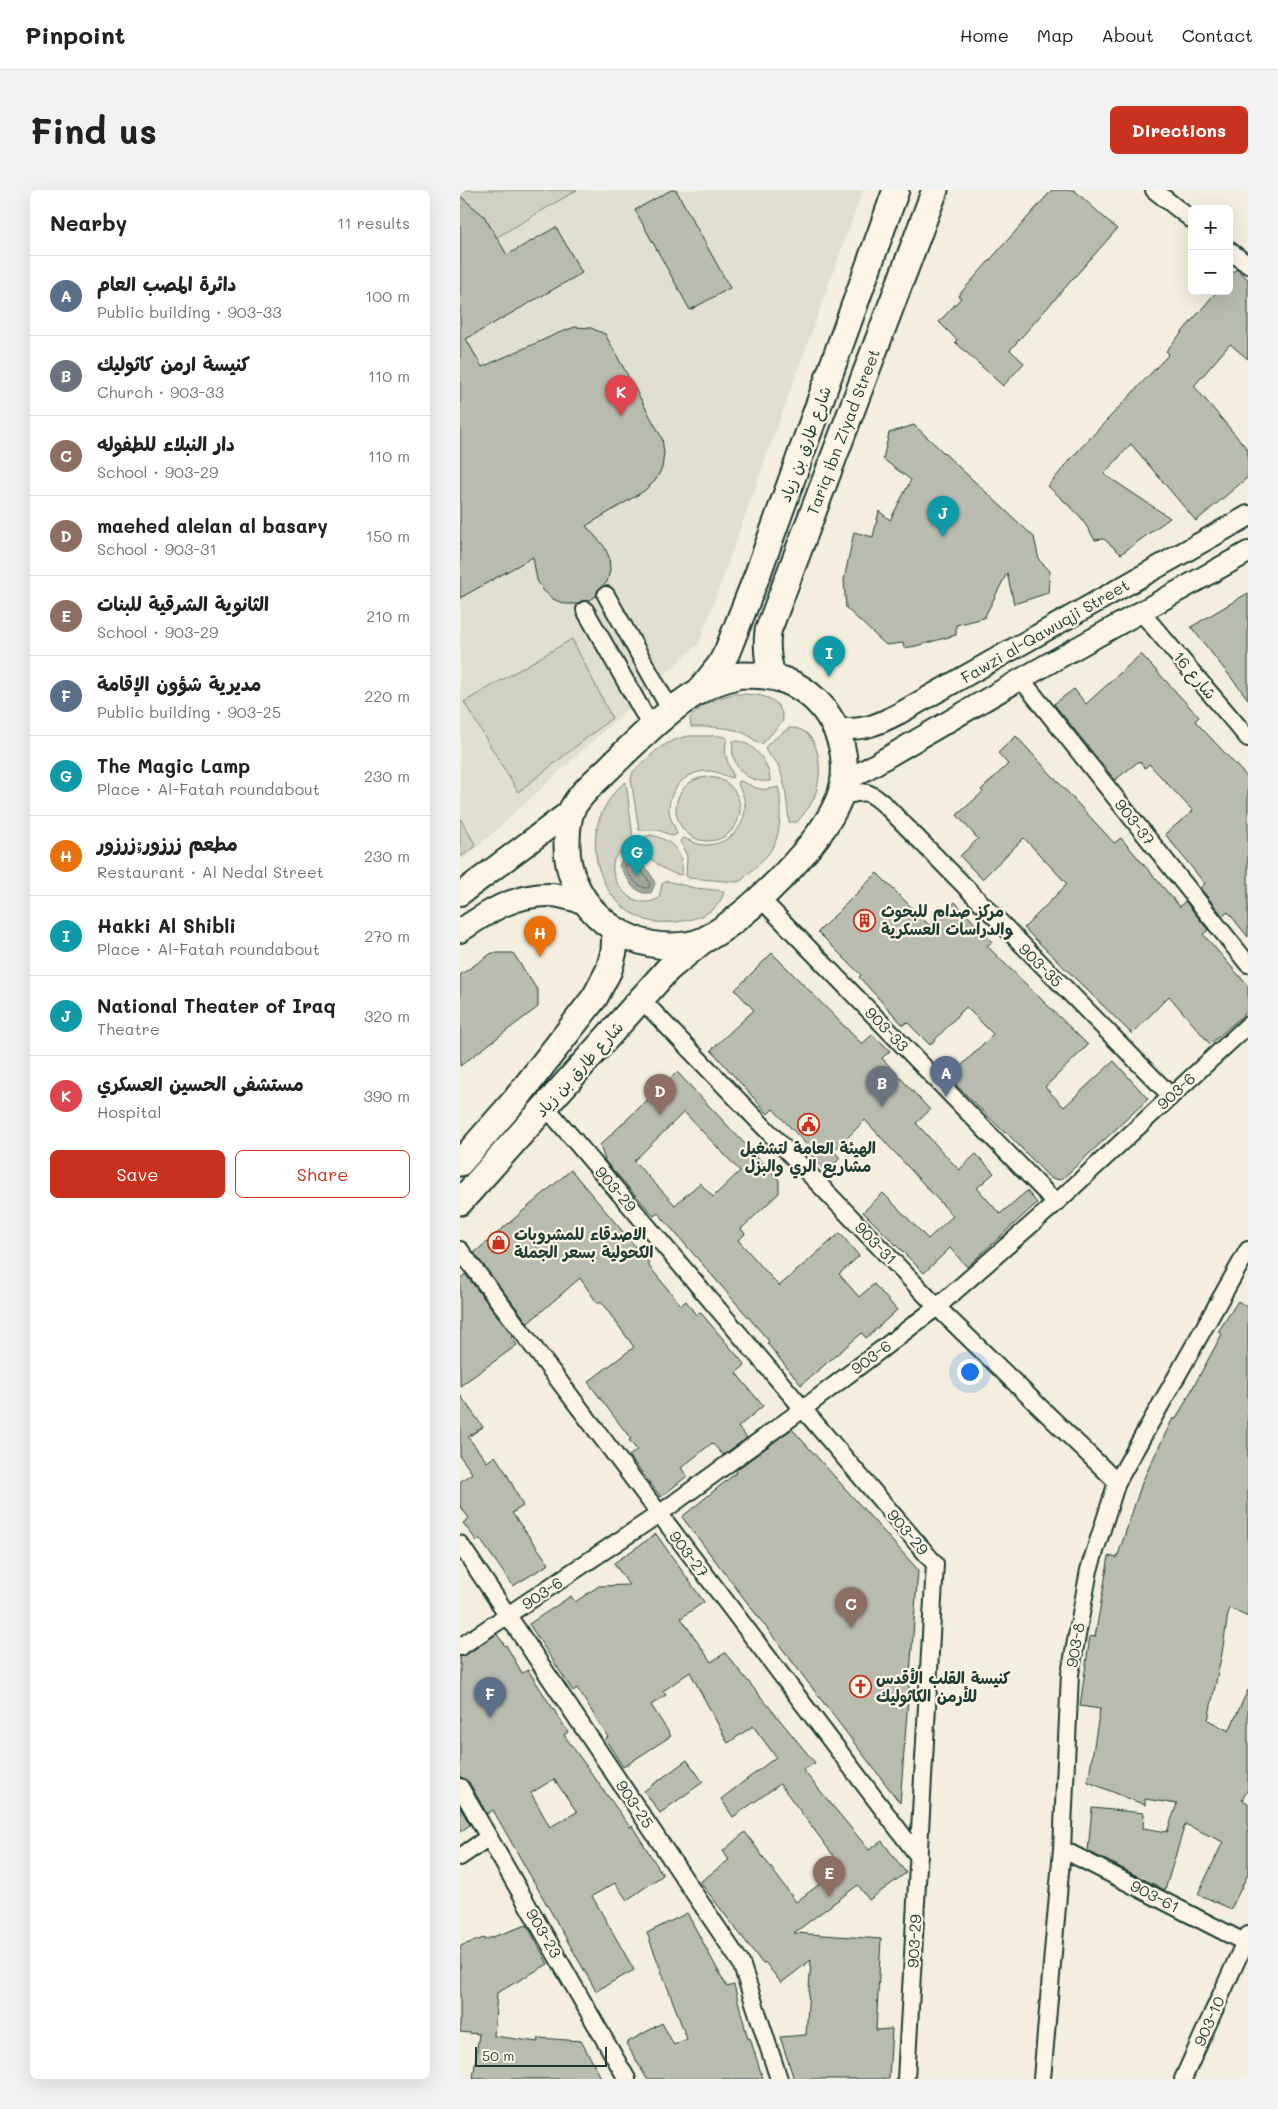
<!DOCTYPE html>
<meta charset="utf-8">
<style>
:root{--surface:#fff;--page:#f2f2f2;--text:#202124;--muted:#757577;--line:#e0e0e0;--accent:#c8321e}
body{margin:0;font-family:Mali,"Playpen Sans Arabic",sans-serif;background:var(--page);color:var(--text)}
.controls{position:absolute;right:15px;top:15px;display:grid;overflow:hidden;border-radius:8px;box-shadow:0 5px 20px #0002}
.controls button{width:45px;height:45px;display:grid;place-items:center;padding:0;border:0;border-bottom:1px solid var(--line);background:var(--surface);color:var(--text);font:25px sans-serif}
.scale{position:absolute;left:15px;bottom:12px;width:132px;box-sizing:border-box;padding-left:5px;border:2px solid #1f3d34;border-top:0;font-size:14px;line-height:18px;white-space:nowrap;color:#1f3d34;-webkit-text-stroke:4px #fcf5e5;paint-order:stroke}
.you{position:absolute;left:509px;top:1181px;width:18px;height:18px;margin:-12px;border:4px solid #fff;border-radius:50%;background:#1a73e8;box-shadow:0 0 0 8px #1a73e833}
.badge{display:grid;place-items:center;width:32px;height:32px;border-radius:50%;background:var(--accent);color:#fff;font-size:16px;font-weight:700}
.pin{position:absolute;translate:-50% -41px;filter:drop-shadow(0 1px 2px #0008)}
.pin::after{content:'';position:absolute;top:26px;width:18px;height:15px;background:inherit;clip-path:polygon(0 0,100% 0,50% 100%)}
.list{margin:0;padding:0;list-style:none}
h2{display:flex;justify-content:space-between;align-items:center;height:65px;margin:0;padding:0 20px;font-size:21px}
h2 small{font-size:16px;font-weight:400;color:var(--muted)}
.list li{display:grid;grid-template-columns:32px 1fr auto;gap:15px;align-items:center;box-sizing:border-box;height:80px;padding:0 20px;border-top:1px solid var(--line)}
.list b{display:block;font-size:19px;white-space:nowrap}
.list p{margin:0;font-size:16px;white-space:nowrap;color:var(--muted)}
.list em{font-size:16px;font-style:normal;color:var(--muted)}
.actions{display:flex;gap:10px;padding:15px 20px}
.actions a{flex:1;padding:11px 0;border:1px solid var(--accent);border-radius:8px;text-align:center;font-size:18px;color:var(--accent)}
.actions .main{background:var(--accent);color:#fff}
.map{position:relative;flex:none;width:788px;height:1889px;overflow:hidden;border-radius:8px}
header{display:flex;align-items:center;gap:30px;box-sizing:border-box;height:70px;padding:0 25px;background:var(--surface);border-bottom:1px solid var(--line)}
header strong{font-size:24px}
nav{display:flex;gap:28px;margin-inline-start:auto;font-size:18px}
.intro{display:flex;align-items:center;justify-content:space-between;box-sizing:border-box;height:120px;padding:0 30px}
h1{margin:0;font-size:35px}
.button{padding:12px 22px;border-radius:8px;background:var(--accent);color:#fff;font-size:18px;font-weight:700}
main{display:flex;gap:30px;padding:0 30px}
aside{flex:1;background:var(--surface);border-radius:8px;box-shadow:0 5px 20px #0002}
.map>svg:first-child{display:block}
.built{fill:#e1dfd0}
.green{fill:#d0d1c2;stroke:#78877b}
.water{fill:#a0a89b;stroke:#6c7d72}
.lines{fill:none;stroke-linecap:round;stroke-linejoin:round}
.shore{stroke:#53685d;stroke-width:1}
.building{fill:#b8bcae;stroke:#1f3d34;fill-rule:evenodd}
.minor-casing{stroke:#1f3d34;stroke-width:20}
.tertiary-casing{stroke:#1f3d34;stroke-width:24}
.secondary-casing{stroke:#1f3d34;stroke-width:26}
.primary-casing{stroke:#1f3d34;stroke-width:29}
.minor{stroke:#fcf5e5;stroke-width:16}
.tertiary{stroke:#fcf5e5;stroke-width:20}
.secondary{stroke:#fcf5e5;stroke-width:22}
.primary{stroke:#fcf5e5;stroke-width:25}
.labels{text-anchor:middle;stroke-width:4.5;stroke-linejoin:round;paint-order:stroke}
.street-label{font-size:16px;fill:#1f3d34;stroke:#fcf5e5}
.poi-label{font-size:16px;font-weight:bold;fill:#1f3d34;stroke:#fcf5e5;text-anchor:start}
</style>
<header>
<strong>Pinpoint</strong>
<nav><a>Home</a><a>Map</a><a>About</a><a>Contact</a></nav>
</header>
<div class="intro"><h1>Find us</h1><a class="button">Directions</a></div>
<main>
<aside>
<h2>Nearby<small>11 results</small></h2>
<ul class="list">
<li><span class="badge" style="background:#5c6f8a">A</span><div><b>دائرة المصب العام</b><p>Public building · 903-33</p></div><em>100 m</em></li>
<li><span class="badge" style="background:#6b7280">B</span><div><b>كنيسة ارمن كاثوليك</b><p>Church · 903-33</p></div><em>110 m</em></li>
<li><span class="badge" style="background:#8d6e63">C</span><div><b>دار النبلاء للطفوله</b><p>School · 903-29</p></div><em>110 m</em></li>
<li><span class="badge" style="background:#8d6e63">D</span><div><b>maehed alelan al basary</b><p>School · 903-31</p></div><em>150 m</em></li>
<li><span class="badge" style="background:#8d6e63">E</span><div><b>الثانوية الشرقية للبنات</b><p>School · 903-29</p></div><em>210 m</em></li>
<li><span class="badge" style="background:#5c6f8a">F</span><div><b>مديرية شؤون الإقامة</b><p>Public building · 903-25</p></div><em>220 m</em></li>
<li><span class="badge" style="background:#0f9aa8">G</span><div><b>The Magic Lamp</b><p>Place · Al-Fatah roundabout</p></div><em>230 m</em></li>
<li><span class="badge" style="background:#e8710a">H</span><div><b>مطعم زرزور;زرزور</b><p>Restaurant · Al Nedal Street</p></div><em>230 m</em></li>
<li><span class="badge" style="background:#0f9aa8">I</span><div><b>Hakki Al Shibli</b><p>Place · Al-Fatah roundabout</p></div><em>270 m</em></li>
<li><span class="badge" style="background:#0f9aa8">J</span><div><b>National Theater of Iraq</b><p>Theatre</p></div><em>320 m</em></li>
<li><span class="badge" style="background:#e0444e">K</span><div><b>مستشفى الحسين العسكري</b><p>Hospital</p></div><em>390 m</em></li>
</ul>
<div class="actions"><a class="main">Save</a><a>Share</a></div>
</aside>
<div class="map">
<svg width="788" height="1889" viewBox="0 0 788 1889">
<rect width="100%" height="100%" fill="#f3eede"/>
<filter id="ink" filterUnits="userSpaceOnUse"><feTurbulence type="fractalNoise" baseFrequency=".02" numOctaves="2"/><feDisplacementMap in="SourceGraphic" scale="10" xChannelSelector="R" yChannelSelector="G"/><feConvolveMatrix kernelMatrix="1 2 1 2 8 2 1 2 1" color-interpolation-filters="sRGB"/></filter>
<g filter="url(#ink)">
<path class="built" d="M 0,0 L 403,0 L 239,453 L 9,665 L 0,671 Z"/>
<path class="green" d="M 0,0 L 117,0 L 0,69 Z
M 112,449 L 152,528 L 58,602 L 4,512 Z
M 272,504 C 293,504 322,503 323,531 L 302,554 C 296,553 292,547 286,544 C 269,536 250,537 231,537 L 230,528 C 242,514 255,509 272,504 Z
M 329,538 C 363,536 364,588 353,610 C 349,618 343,625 337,632 L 329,632 C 327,613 326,595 319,577 C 316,569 307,566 305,558 L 309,553 Z
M 229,546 L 261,546 L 267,548 C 263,565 267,570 273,585 L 272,588 C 264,586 258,581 249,581 C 227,580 208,599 209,621 C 210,630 215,636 217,644 L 213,646 L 198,640 L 179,640 L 171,589 L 173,582 C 193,564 202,551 229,546 Z
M 273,551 C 292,549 310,574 310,591 C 286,594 269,575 273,551 Z
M216 619a32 32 0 1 1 64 0a32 32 0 1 1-64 0Z
M 281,591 C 297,598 299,602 318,597 C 321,606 320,615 320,625 C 319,661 306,666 282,690 L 277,692 L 229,688 L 226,686 L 227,666 L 220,651 L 223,648 C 230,650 237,655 245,655 C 268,655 286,638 285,615 C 285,606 279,600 278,592 Z
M 166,592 L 174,656 L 171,660 C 131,661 164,729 199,708 L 202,694 L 207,691 L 235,698 L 264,701 C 262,714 251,722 239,727 C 224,732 205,734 189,731 C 185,730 180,727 175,725 C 137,705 124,650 146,615 C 152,606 157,597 166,592 Z
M 0,628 L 16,656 L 0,667 Z
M 191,645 C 213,650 224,663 222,685 C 205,684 181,665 183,647 Z"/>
<path class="water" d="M 165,668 C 179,668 192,682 195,694 L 191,703 L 183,703 L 173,697 L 159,676 L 161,671 Z"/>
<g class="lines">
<path class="shore" d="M 166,673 C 177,675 185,684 190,693 L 189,698 C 178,699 171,687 165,678 Z"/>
</g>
<path class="building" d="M 211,0 L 216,0 L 270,98 L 230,120 L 175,20 Z
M 592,0 L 614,0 L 657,39 L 550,160 L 564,173 L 543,196 L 495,152 L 497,150 L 479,132 L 501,108 L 498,106 Z
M 0,6 L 24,26 L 47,65 L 96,37 L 122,83 L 6,149 L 22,177 L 101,142 L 115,137 L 131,138 L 145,144 L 202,248 L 204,263 L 202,278 L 195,291 L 184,301 L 126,336 L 144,356 L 149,367 L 150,380 L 147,392 L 138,400 L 136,406 L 130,410 L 121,411 L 117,414 L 105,414 L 93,409 L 83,400 L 77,390 L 73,367 L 0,408 Z
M 776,79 L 788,89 L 788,169 L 770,154 L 734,196 L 788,260 L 788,287 L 736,331 L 671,254 L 644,284 L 710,328 L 661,364 L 644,349 L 635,350 L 620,326 L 588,296 L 617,262 L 709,164 L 706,161 L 757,101 L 769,101 L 769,87 Z
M 454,235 L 574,347 L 579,370 L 590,381 L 588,403 L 554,414 L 547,383 L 524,428 L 496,435 L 496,445 L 456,456 L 444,458 L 443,453 L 426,455 L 386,418 L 384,390 L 394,342 L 413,347 L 419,321 L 430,330 L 451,290 L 423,269 L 429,243 Z
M 788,403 L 788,509 L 731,437 Z
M 681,464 L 739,527 L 735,531 L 788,588 L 788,747 L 768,722 L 763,726 L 740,698 L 745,694 L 705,644 L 733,621 L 689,574 L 685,578 L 679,571 L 655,590 L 594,514 L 614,499 L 626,514 Z
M 556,546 L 654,653 L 661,648 L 720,717 L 725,711 L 748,740 L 743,744 L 788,796 L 788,821 L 750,854 L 709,806 L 672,844 L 564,738 L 607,694 L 564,648 L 522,689 L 500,666 L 518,649 L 497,625 L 523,602 L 521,600 L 548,574 L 538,563 Z
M 417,683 L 469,735 L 495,712 L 532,752 L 527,756 L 628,855 L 585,897 L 604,917 L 654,871 L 688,909 L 601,990 L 590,988 L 546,942 L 545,943 L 489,888 L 533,844 L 506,817 L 470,855 L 447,832 L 443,835 L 399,787 L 401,785 L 358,742 Z
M 32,763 L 53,763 L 78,801 L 78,817 L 0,876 L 0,785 Z
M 312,763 L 402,854 L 413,844 L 430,861 L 422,868 L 470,920 L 456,933 L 499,980 L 516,964 L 534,983 L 517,998 L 540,1024 L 567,1001 L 577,1013 L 507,1077 L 490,1058 L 464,1083 L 403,1022 L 423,1003 L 468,1049 L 493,1026 L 405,930 L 374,961 L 380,968 L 366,982 L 344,958 L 347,955 L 313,919 L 308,924 L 251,860 L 294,820 L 275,800 Z
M 217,882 L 319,990 L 319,1003 L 281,1039 L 285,1044 L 278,1050 L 319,1096 L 380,1043 L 399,1066 L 379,1084 L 399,1107 L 414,1094 L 437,1120 L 406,1148 L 402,1143 L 341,1195 L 307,1153 L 309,1151 L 198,1023 L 194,1026 L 145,971 L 140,955 ZM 224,922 L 280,981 L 253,1007 L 240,993 L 215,1015 L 174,971 Z
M 111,980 L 190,1074 L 188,1075 L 221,1115 L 226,1111 L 236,1125 L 240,1122 L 275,1163 L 285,1175 L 276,1183 L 303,1216 L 278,1237 L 287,1248 L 263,1265 L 252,1253 L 221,1278 L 227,1286 L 201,1307 L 169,1266 L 177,1260 L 169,1250 L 171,1249 L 128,1192 L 174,1157 L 141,1112 L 138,1114 L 120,1088 L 68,1133 L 14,1063 Z
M 5,1084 L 53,1146 L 51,1147 L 57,1155 L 0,1196 L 0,1089 Z
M 778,1111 L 788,1118 L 788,1427 L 769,1418 L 762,1463 L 748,1530 L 769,1541 L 788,1500 L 788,1599 L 782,1610 L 788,1613 L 788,1684 L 771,1719 L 738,1704 L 763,1652 L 725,1634 L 705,1700 L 628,1661 L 632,1618 L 684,1623 L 683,1638 L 707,1642 L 717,1614 L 685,1609 L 685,1615 L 628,1592 L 640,1519 L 620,1516 L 630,1446 L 635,1447 L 649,1366 L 657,1368 L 683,1290 L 713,1228 L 716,1229 L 762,1144 L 758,1142 Z
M 0,1205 L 23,1237 L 8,1247 L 27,1272 L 35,1266 L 47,1284 L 63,1316 L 52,1323 L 89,1374 L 53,1396 L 20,1349 L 17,1351 L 3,1333 L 9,1328 L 0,1316 L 0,1292 L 12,1283 L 0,1266 Z
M 332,1239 L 458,1380 L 440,1613 L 222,1327 L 277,1282 L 276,1280 Z
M 196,1344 L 244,1412 L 221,1428 L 251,1472 L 265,1463 L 355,1573 L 343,1580 L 409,1660 L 422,1651 L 446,1683 L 409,1710 L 398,1695 L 334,1743 L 421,1749 L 416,1840 L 432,1839 L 429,1889 L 334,1889 L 320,1847 L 346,1845 L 351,1770 L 321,1793 L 305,1772 L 303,1774 L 240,1692 L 269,1670 L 263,1661 L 285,1642 L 336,1712 L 382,1677 L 320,1594 L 273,1627 L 261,1609 L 316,1567 L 293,1536 L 268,1553 L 230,1482 L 203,1501 L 206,1505 L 191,1515 L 211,1546 L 163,1577 L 145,1549 L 148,1547 L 117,1498 L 113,1501 L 69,1434 L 111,1406 L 115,1412 L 139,1396 L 169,1395 L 154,1373 Z
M 37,1444 L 45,1456 L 46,1455 L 62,1483 L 68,1480 L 108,1542 L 104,1545 L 170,1637 L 172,1636 L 203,1685 L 167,1710 L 155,1693 L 132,1706 L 174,1780 L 136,1801 L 33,1620 L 27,1624 L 9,1592 L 0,1587 L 0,1467 L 6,1465 ZM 94,1589 L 117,1622 L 90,1637 L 71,1603 Z
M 227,1570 L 243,1592 L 200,1623 L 184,1601 Z
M 0,1617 L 10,1635 L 0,1642 Z
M 227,1723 L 267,1797 L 274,1795 L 288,1849 L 290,1848 L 303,1889 L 187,1889 L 166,1853 L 202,1833 L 214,1855 L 227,1849 L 187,1743 Z
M 67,1735 L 88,1774 L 37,1803 L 34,1846 L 78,1852 L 79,1848 L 121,1851 L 142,1889 L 13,1889 L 19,1844 L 0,1842 L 0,1756 L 24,1748 L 24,1750 Z"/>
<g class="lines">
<defs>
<path id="minor" d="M 694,0 L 732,30
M 769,60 L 788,75
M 146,405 L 211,521
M 125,420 L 192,538
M 681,422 L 788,548
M 561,489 L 788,774
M 379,607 C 404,601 406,598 426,616 L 711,906
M 300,708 L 596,1013
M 181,809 L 477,1117 L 657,1292
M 86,917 L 475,1374 L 446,1889
M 0,1060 L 459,1667
M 0,1354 L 281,1773 L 319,1889
M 0,1457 L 199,1324 L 343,1219 L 477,1117 L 596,1013 L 788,835
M 0,1597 L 167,1889
M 602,1659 L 788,1754
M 0,1667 L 29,1647
M 582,1889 L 602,1659 L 610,1484 L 629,1380 L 657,1292 L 788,1060
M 723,1889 L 788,1745"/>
<path id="tertiary" d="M 376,539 C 405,540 415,536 440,523 L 788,326
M 383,593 L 561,489 L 788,362"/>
<path id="secondary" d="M 0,704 L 112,620
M 0,741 C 29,721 55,704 92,705 C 103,706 115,710 126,713"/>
<path id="primary" d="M 280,485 C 296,485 311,485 326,491 C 371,508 396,563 379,609 C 361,654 287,728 244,750 C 235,754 221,756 211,756 C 155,756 105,709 107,652 C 107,642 108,629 112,619 C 121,602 138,589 151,576 C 179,549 208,519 241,500 C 253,492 267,489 280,485 Z
M 313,487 C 307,471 306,458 308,441 L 475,0
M 241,499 L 260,475 L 267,462 L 298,383 L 436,0
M 0,973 L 56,909 L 135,807 L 149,780 L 154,761 L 155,741
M 0,1012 L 208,779 L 241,752"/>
</defs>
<use href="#minor" class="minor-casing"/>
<use href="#tertiary" class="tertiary-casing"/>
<use href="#secondary" class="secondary-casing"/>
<use href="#primary" class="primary-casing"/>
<use href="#minor" class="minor"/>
<use href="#tertiary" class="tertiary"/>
<use href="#secondary" class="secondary"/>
<use href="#primary" class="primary"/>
</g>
</g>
<defs>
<symbol id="building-ring" viewBox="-11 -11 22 22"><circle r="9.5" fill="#fcf5e5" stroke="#c8321e" stroke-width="1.5"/><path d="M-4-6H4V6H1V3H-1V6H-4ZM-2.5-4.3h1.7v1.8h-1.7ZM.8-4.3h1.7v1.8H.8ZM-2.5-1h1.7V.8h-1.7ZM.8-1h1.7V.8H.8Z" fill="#c8321e"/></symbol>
<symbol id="civic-ring" viewBox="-11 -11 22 22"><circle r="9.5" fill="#fcf5e5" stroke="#c8321e" stroke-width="1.5"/><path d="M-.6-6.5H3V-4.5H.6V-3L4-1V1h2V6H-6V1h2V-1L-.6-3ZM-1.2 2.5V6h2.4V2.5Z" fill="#c8321e"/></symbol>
<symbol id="shop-ring" viewBox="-11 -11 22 22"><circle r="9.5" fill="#fcf5e5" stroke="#c8321e" stroke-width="1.5"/><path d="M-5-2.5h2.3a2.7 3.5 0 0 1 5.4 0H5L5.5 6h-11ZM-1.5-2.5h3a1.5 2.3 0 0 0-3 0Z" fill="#c8321e"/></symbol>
<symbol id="church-ring" viewBox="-11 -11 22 22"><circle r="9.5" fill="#fcf5e5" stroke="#c8321e" stroke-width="1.5"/><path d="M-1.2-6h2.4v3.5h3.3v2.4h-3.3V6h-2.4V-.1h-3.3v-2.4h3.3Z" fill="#c8321e"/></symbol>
</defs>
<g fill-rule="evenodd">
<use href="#building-ring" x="392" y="718" width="25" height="25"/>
<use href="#civic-ring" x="336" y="922" width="25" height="25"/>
<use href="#shop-ring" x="26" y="1040" width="25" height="25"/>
<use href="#church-ring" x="388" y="1484" width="25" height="25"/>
</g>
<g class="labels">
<g class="street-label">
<text transform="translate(383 242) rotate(-69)" y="6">Tariq ibn Ziyad Street</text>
<text transform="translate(345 254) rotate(-70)" y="6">شارع طارق بن زياد</text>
<text transform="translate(585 441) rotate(-30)" y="6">Fawzi al-Qawuqji Street</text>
<text transform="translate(735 485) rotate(50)" y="6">شارع 16</text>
<text transform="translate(675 632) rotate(52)" y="6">903-37</text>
<text transform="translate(581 775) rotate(45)" y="6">903-35</text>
<text transform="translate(427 839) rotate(46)" y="6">903-33</text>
<text transform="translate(119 879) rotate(-48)" y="6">شارع طارق بن زياد</text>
<text transform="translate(716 901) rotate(-43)" y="6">903-6</text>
<text transform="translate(156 999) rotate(50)" y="6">903-29</text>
<text transform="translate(416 1053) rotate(46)" y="6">903-31</text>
<text transform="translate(411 1167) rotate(-37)" y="6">903-6</text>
<text transform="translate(448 1342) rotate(50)" y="6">903-29</text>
<text transform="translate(229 1364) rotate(53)" y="6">903-27</text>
<text transform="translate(82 1403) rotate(-34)" y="6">903-6</text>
<text transform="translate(615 1455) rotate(-80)" y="6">903-8</text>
<text transform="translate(175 1614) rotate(56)" y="6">903-25</text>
<text transform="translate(695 1706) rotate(27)" y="6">903-61</text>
<text transform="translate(84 1743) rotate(60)" y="6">903-23</text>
<text transform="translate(454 1751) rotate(-87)" y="6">903-29</text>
<text transform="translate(749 1831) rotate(-66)" y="6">903-10</text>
</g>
<g class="poi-label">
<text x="421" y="727">مركز صدام للبحوث<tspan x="421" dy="18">والدراسات العسكرية</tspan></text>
<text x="348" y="964" text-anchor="middle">الهيئة العامة لتشغيل<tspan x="348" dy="18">مشاريع الري والبزل</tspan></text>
<text x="54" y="1050">الاصدقاء للمشروبات<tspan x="54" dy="18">الكحولية بسعر الجملة</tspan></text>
<text x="416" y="1494">كنيسة القلب الأقدس<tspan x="416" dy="18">للأرمن الكاثوليك</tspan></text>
</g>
</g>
</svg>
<div class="controls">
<button>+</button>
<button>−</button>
</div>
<div class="scale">50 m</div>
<div class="you"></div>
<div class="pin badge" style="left:486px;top:907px;background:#5c6f8a">A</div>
<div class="pin badge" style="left:422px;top:917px;background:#6b7280">B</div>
<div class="pin badge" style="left:391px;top:1438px;background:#8d6e63">C</div>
<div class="pin badge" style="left:200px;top:925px;background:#8d6e63">D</div>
<div class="pin badge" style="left:369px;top:1707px;background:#8d6e63">E</div>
<div class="pin badge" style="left:30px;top:1528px;background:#5c6f8a">F</div>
<div class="pin badge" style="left:177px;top:686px;background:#0f9aa8">G</div>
<div class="pin badge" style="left:80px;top:767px;background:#e8710a">H</div>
<div class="pin badge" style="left:369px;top:487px;background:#0f9aa8">I</div>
<div class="pin badge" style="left:483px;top:347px;background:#0f9aa8">J</div>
<div class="pin badge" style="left:161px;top:226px;background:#e0444e">K</div>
</div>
</main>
